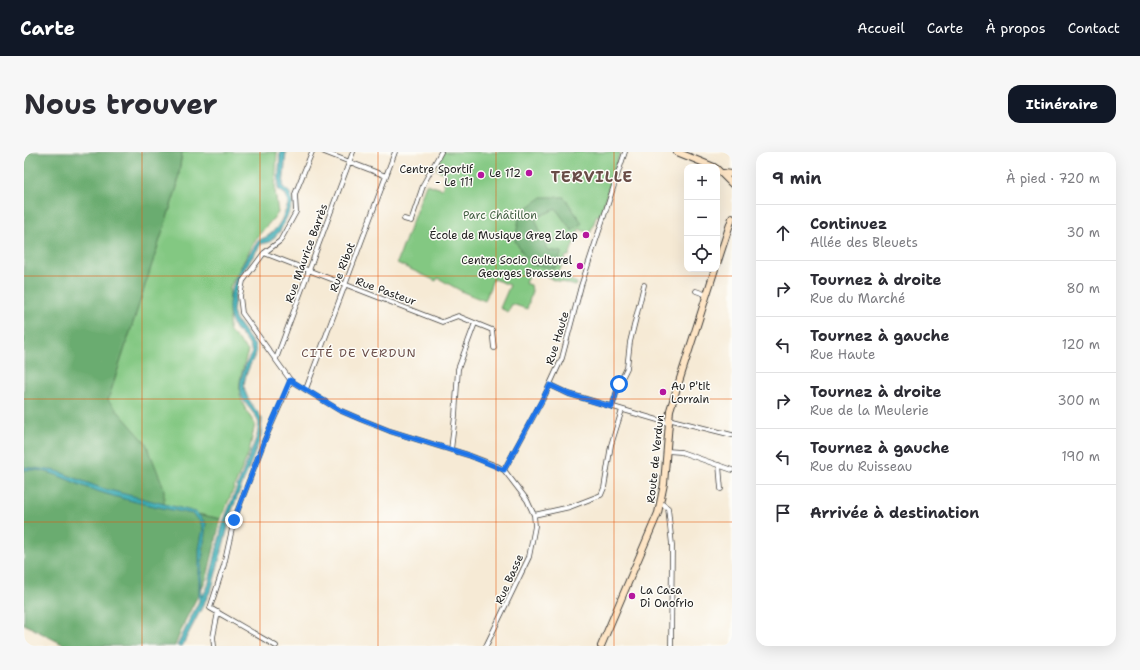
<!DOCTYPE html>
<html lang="fr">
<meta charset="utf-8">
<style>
:root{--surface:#fff;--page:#f7f7f7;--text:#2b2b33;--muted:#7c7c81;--line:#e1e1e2;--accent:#111827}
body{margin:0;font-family:"Shantell Sans",sans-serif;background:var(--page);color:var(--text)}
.controls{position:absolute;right:12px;top:12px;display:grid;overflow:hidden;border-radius:8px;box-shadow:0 4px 16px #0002}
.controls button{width:36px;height:36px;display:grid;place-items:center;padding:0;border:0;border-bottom:1px solid var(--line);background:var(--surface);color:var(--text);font:20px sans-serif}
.stop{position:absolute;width:12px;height:12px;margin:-9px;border:3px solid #1a73e8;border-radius:50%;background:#fff}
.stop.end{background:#1a73e8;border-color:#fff;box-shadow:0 1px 4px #0008}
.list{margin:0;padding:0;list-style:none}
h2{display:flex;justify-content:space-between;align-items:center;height:52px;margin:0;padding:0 16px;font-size:17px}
h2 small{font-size:13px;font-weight:400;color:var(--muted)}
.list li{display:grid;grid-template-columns:26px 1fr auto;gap:12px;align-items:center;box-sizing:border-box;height:56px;padding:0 16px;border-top:1px solid var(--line)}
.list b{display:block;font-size:15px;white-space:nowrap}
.list p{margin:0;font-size:13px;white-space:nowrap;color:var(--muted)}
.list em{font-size:13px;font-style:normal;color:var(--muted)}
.icon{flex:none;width:22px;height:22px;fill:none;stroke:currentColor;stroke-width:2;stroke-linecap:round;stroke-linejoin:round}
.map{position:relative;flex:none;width:708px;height:494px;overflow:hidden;border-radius:12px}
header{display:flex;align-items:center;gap:24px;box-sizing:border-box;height:56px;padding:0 20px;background:var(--accent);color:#fff}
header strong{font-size:19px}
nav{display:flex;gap:22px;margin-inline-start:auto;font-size:14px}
.intro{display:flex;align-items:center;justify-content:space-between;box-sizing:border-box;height:96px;padding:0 24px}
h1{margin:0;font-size:28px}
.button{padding:10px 18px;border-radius:12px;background:var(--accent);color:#fff;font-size:14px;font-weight:700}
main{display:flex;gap:24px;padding:0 24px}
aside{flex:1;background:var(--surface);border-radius:12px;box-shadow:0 4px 16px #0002}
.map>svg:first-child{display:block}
.green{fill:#83c882;stroke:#50724f}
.forest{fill:#6aac70;stroke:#436446}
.water{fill:#3cadb6;stroke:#2c6469}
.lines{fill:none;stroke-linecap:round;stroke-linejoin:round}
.stream{stroke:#3cadb6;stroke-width:1.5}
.minor-casing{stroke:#3d3b38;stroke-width:5.5}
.secondary-casing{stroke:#3d3b38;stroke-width:8}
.minor{stroke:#fff;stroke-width:4}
.secondary{stroke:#fee5c5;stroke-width:6}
.route{stroke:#1a73e8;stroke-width:5}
.grid{fill:none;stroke:#e8590c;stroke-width:1;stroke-opacity:0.55}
.poi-dot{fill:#b5179e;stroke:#fdfcf7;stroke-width:1.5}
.labels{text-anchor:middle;stroke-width:3;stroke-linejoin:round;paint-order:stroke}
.poi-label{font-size:11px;fill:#1c1c1c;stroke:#fdfcf7;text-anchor:end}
.park-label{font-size:11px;fill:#456145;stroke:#fdfcf7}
.street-label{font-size:11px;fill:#1c1c1c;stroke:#fdfcf7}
.neighbourhood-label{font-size:12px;letter-spacing:1px;fill:#694c47;stroke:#fdfcf7}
.district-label{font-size:15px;font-weight:bold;letter-spacing:1px;fill:#694c47;stroke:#fdfcf7}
</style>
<header>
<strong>Carte</strong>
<nav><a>Accueil</a><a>Carte</a><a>À propos</a><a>Contact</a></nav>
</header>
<div class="intro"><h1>Nous trouver</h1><a class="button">Itinéraire</a></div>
<main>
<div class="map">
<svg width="708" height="494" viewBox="0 0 708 494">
<rect width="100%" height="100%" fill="#fdfcf7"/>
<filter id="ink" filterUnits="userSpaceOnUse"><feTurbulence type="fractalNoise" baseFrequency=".025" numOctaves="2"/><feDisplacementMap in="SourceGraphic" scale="8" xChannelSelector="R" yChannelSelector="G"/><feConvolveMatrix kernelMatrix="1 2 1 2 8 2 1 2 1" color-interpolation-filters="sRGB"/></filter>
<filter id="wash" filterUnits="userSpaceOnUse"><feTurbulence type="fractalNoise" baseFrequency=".012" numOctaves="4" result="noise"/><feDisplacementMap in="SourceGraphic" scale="16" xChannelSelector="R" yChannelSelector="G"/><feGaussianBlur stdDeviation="0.9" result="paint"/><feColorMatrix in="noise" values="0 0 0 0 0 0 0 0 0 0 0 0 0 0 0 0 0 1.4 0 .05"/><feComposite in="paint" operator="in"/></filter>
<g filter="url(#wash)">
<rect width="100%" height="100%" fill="#f6ead5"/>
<path class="green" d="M 158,0 L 253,0 L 251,39 L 254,61 L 233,85 L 206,135 L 205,178 L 224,199 C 214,235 209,240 231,272 L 225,300 L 197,367 L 140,355 L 84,248 L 153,35 Z
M 419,0 L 596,0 L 576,64 L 573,63 L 566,81 L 555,77 L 545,104 L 542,104 L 534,122 L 553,131 L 552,134 L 527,127 L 527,126 L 520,124 L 520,122 L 507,118 L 501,131 L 507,133 L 508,139 L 503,157 L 488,152 L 484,160 L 476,156 L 486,133 L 469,127 L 461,149 L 439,140 L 414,126 L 412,129 L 373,111 L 402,32 L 418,37 L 423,22 L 413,18 Z"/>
<path class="forest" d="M 0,0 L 158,0 L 153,35 L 84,248 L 122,291 L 140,336 L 140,355 L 197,367 L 183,426 L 161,469 L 151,494 L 42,494 L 0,472 Z
M 518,45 L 540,45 L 558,71 L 548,79 L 532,57 L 511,66 L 523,98 L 538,100 L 531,116 L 506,113 L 491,89 L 496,61 Z"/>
<path class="water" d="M 256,0 L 262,0 L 259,35 L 266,41 L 269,52 L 256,79 L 246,90 L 237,92 L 218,121 L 212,138 L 209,159 L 211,167 L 231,194 L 232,201 C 216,233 215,237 238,266 L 237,285 L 203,371 L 204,375 L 188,436 L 158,494 L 153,494 L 175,449 L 175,397 L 179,376 L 176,369 L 168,362 C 133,355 98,348 64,336 C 42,328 24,316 0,318 L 0,315 L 33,319 L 77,336 L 172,360 L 182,371 L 177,421 L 178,445 L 184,434 L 199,371 L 233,284 L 235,271 C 232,262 225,257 220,249 C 211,235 220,214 228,201 C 225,187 215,183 209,173 C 195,147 220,108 235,88 C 252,83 259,67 264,52 L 262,43 L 254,37 Z"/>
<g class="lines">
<path class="stream" d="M 211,142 L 216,124"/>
</g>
</g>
<g filter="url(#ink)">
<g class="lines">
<defs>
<path id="minor" d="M 288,0 L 271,42 L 272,60 L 256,89 L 240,101 L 219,129 L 216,144 L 218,161 L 267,229 L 315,258 L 336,267 L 366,279 L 444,303 L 473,314 L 480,318 L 503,348 L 510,363 L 511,374 L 505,405 L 462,494
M 300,0 L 362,24
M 380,67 L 387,69 L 400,31 L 417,0
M 240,101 L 418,170 L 434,164 L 468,178 L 470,196
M 672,139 L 683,143
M 252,207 L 329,0
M 526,233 L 545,242 L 644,271
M 282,237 L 371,0
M 588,255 L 595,232 L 603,216 L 606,190 L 620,133
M 644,267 L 708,283
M 427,298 L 431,264 L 434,217 L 451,171
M 643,299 L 657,300 L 708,318
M 695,313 L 697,337
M 480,318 L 521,243 L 538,206 L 557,134 L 601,0
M 637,351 L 644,356 L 648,393 L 647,494
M 510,363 L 546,355 L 577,343 L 580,336 L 587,293 L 598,258
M 190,494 L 189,485 L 194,460
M 252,494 L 186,456 L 200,413 L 210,368 L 241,287 L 267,229"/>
<path id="secondary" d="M 653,0 L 690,15
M 693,17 L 708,32
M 699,21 L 708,22
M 693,112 L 708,66
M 577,494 L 634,361 L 640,332 L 646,258 L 691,117"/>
</defs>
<use href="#minor" class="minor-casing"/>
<use href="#secondary" class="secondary-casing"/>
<use href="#minor" class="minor"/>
<use href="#secondary" class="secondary"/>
</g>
</g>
<g class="lines" filter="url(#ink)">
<path class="route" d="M 210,368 L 241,287 L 266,228 L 315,258 L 336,267 L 366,279 L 444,303 L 480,318 L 526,233 L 545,242 L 588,255 L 595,232"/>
</g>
<path class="grid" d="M 118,0 L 118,494M 236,0 L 236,494M 354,0 L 354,494M 472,0 L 472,494M 590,0 L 590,494M 0,124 L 708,124M 0,247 L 708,247M 0,370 L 708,370"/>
<g class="poi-dot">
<circle cx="505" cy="21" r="4"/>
<circle cx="457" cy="23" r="4"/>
<circle cx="562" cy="83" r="4"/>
<circle cx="556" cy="114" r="4"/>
<circle cx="639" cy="240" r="4"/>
<circle cx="608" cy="444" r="4"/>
</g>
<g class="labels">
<g class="poi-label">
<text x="449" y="21">Centre Sportif<tspan x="449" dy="13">- Le 111</tspan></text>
<text x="497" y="25">Le 112</text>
<text x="554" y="87">École de Musique Greg Zlap</text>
<text x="548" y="112">Centre Socio Culturel<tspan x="548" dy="13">Georges Brassens</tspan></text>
<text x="647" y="238" text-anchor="start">Au P'tit<tspan x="647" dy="13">Lorrain</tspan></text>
<text x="616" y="442" text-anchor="start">La Casa<tspan x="616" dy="13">Di Onofrio</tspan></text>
</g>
<g class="park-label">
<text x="476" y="67">Parc Châtillon</text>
</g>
<g class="street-label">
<text transform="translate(282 101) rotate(-70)" y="4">Rue Maurice Barrès</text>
<text transform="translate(318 115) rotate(-69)" y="4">Rue Ribot</text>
<text transform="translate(362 139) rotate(20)" y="4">Rue Pasteur</text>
<text transform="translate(533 186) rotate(-73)" y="4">Rue Haute</text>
<text transform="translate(631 307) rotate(-84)" y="4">Route de Verdun</text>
<text transform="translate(485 427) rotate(-66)" y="4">Rue Basse</text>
</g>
<g class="neighbourhood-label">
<text x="335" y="205">CITÉ DE VERDUN</text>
</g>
<g class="district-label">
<text x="568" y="30">TERVILLE</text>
</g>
</g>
</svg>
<div class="controls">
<button>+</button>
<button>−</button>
<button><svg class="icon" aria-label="locate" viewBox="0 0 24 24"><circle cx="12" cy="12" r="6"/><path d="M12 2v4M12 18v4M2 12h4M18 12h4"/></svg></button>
</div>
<div class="stop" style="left:595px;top:232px"></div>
<div class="stop end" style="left:210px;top:368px"></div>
</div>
<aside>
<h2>9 min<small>À pied · 720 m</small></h2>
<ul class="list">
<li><svg class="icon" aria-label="ahead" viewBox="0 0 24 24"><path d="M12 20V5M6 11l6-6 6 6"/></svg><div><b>Continuez</b><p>Allée des Bleuets</p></div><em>30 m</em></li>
<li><svg class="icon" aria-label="right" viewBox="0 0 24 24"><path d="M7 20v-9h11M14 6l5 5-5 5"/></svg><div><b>Tournez à droite</b><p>Rue du Marché</p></div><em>80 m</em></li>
<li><svg class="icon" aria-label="left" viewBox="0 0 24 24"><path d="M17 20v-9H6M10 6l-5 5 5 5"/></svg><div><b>Tournez à gauche</b><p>Rue Haute</p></div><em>120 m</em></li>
<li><svg class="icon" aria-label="right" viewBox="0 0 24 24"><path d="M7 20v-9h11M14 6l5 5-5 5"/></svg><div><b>Tournez à droite</b><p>Rue de la Meulerie</p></div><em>300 m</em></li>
<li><svg class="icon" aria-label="left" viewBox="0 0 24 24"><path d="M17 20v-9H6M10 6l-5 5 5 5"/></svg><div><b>Tournez à gauche</b><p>Rue du Ruisseau</p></div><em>190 m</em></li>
<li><svg class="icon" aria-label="arrive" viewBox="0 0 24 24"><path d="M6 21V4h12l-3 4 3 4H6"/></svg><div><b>Arrivée à destination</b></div></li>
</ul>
</aside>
</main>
